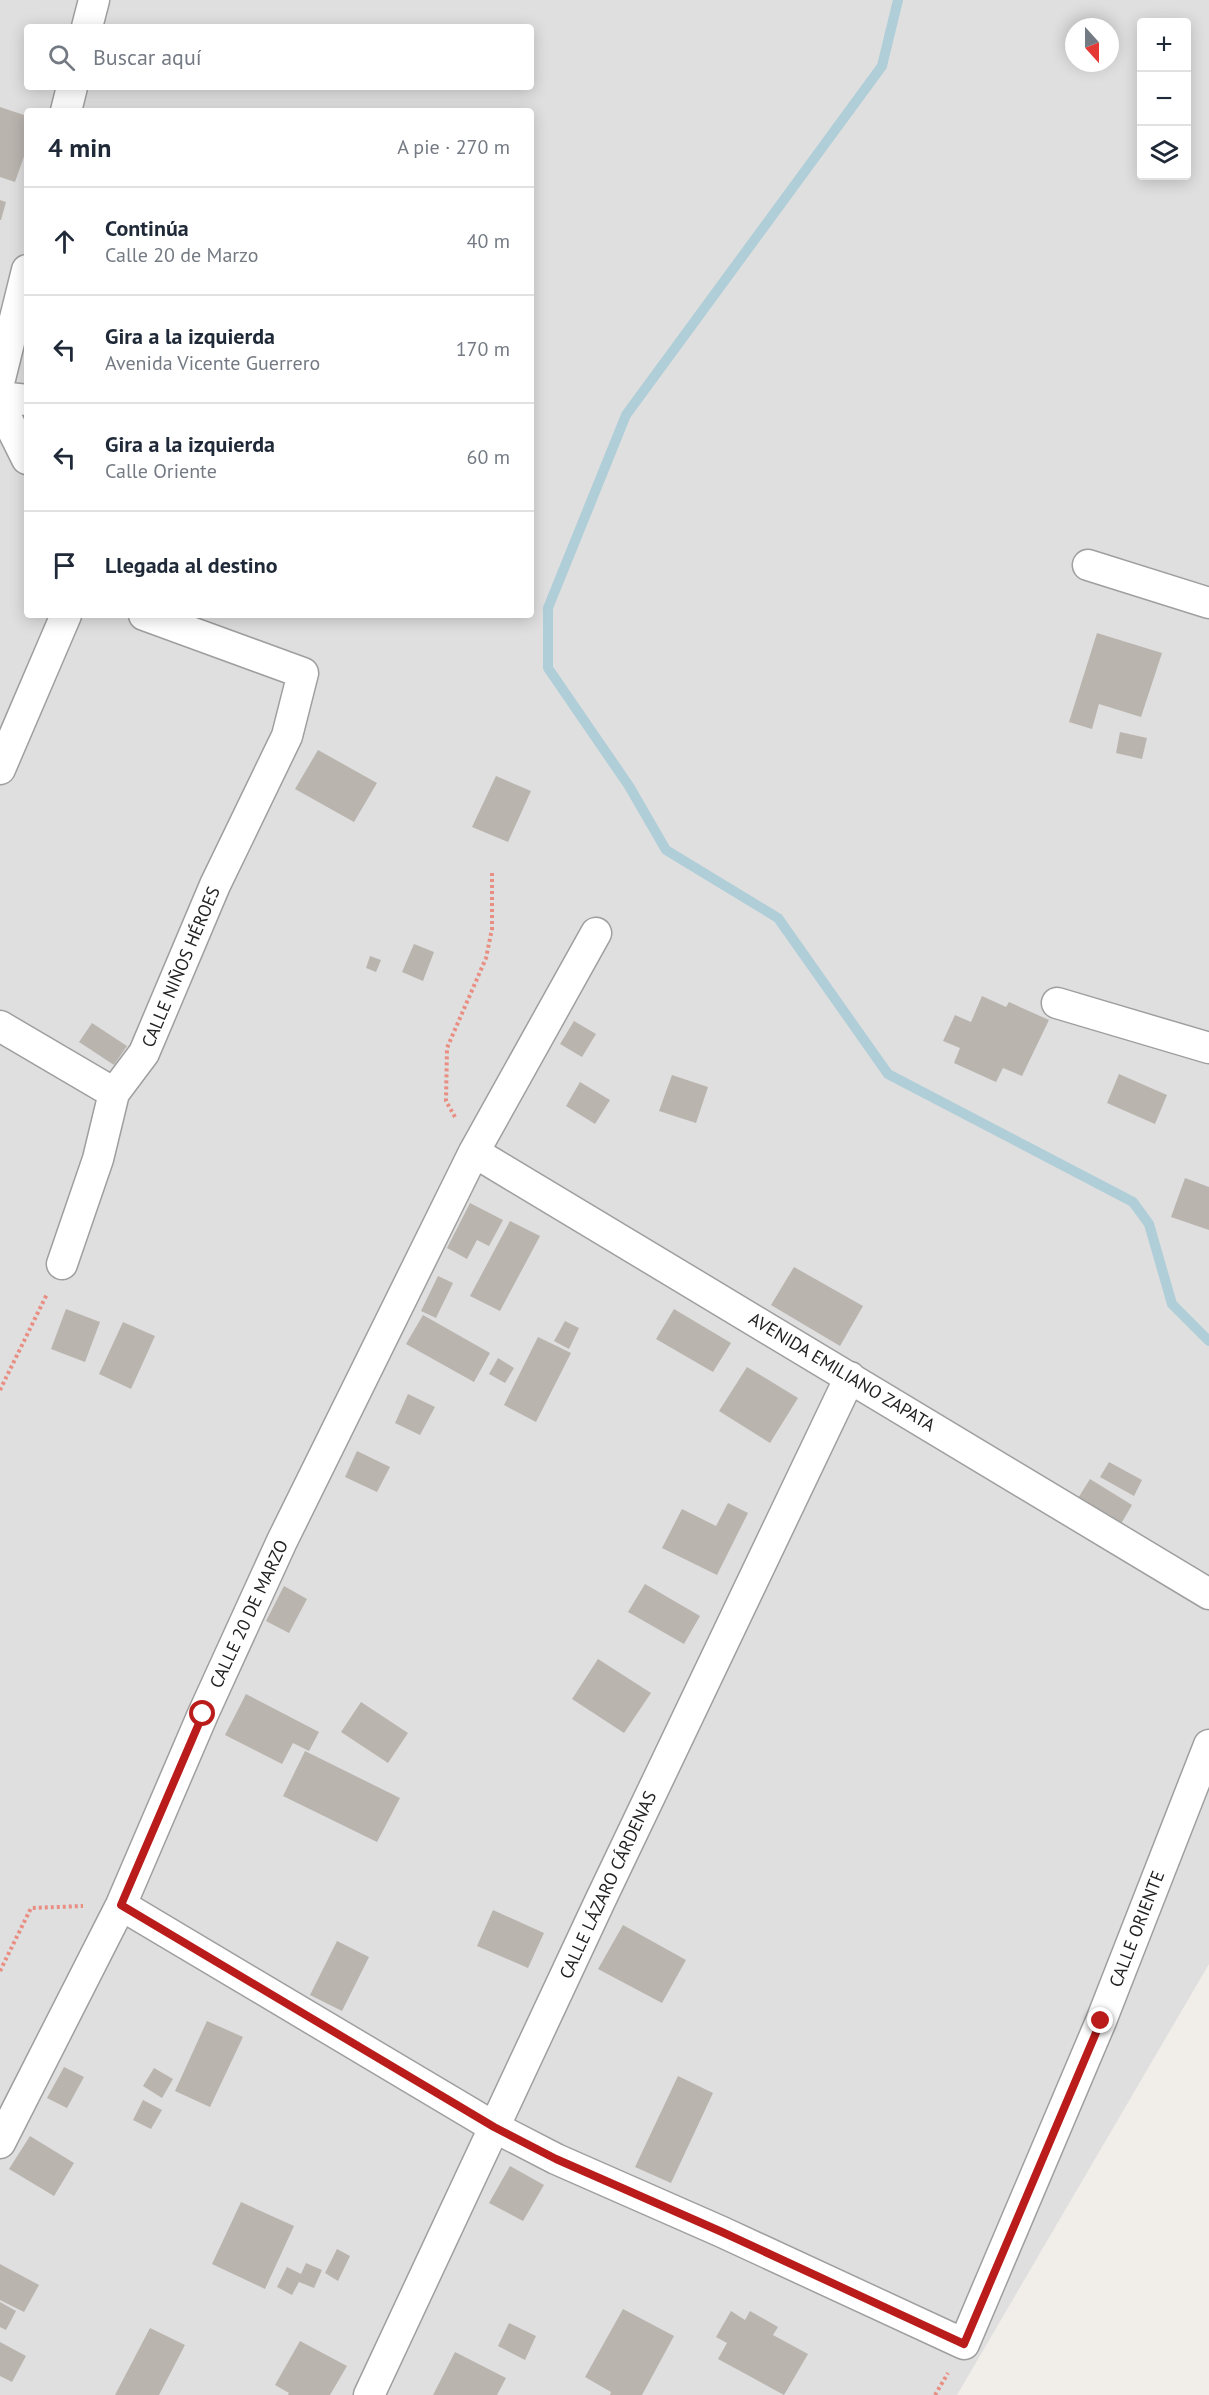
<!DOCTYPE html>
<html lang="es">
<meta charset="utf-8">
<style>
:root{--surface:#fff;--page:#f6f6f7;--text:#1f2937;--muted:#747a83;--line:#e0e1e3}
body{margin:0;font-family:"PT Sans",sans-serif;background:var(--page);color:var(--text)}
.controls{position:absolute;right:18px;top:18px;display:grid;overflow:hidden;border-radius:6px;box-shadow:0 3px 15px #0003}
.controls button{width:54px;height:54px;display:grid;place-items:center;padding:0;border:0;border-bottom:2px solid var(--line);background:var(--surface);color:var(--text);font:30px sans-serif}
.compass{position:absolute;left:1065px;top:18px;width:54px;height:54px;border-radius:50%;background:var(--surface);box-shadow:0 3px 15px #0003;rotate:159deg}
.stop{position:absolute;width:18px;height:18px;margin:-14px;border:4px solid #b91c1a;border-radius:50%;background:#fff}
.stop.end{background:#b91c1a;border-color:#fff;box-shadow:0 2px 6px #0008}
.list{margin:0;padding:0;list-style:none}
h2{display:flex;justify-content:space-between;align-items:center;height:78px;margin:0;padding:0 24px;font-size:26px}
h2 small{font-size:20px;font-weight:400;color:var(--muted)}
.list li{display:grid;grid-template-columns:39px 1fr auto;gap:18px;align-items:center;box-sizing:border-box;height:108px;padding:0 24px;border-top:2px solid var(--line)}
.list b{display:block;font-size:22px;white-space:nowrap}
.list p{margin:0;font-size:20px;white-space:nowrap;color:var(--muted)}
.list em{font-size:20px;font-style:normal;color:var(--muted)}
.icon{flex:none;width:33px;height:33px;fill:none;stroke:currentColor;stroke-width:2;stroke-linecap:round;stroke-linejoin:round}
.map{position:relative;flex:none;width:1209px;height:2395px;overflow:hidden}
.search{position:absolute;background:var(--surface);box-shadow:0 3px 15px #0003;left:24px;top:24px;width:510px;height:66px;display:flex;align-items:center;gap:15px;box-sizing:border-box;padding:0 21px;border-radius:6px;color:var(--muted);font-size:22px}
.panel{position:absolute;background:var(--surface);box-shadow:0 3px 15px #0003;left:24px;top:108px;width:510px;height:510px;border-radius:6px}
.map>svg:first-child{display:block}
.residential{fill:#dfdfdf;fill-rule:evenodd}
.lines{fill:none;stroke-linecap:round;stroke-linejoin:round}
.stream{stroke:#b0ced8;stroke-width:10}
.building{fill:#bab4af}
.street-casing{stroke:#9f9f9f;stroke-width:33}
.path{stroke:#e98e82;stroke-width:4;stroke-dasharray:3 3;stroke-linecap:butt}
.street{stroke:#fff;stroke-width:30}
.route{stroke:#b91c1a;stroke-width:8}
.labels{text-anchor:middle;stroke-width:5;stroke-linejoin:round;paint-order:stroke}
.street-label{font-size:18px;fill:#222;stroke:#fff}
</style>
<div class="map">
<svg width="1209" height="2395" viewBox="0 0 1209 2395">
<rect width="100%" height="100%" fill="#f1eeea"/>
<path class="residential" d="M 0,0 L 1209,0 L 1209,1964 L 957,2395 L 0,2395 ZM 1142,22 L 1186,22 L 1186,176 L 1142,176 ZM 27,27 L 531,27 L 531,87 L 27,87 ZM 1074,27 L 1110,27 L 1110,63 L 1074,63 ZM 27,111 L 531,111 L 531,615 L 27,615 Z"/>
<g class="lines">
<path class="stream" d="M 898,0 L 882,66 L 626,415 L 548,608 L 548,668 L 629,786 L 666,850 L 778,918 L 888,1074 L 1133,1202 L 1149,1224 L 1172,1304 L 1209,1341"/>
</g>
<path class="building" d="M 0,107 L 27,116 L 27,148 L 15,182 L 0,177 Z
M 0,200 L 6,202 L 1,220 L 0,220 Z
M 1097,633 L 1162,653 L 1141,717 L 1099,704 L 1092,729 L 1069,722 Z
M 1120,732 L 1147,738 L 1142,759 L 1116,753 Z
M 318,750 L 377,783 L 354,822 L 295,789 Z
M 496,776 L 531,791 L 508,842 L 472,827 Z
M 414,944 L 434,952 L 423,981 L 402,972 Z
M 370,956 L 381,960 L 376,972 L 366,968 Z
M 982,996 L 1006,1007 L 1009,1002 L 1049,1020 L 1022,1076 L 1003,1068 L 996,1082 L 954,1063 L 960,1048 L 943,1041 L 955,1015 L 971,1022 Z
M 574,1021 L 596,1034 L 582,1057 L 560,1044 Z
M 92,1023 L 127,1046 L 114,1065 L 79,1042 Z
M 1119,1074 L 1167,1095 L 1155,1124 L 1107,1103 Z
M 672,1075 L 708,1087 L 696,1123 L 659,1111 Z
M 580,1082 L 610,1100 L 595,1124 L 566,1106 Z
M 1185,1178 L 1209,1187 L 1209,1230 L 1171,1217 Z
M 470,1203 L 503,1220 L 489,1246 L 477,1240 L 467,1259 L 447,1248 Z
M 510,1221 L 540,1236 L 500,1311 L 470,1296 Z
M 794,1267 L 863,1306 L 840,1346 L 771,1305 Z
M 438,1276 L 453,1283 L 436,1318 L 421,1311 Z
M 66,1309 L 100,1322 L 85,1362 L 51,1349 Z
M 674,1309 L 731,1343 L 713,1372 L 656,1339 Z
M 423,1315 L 490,1353 L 474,1382 L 406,1344 Z
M 565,1321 L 579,1328 L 569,1349 L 554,1341 Z
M 123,1322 L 155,1336 L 131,1389 L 99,1374 Z
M 538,1337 L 571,1353 L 536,1422 L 504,1405 Z
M 498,1358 L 514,1368 L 505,1383 L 489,1374 Z
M 747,1367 L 798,1398 L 770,1443 L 719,1411 Z
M 408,1394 L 435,1407 L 420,1435 L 395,1423 Z
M 357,1451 L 390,1467 L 377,1492 L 345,1477 Z
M 1109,1462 L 1142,1480 L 1134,1496 L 1100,1477 Z
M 1090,1479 L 1132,1505 L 1118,1529 L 1075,1503 Z
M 728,1503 L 748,1513 L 717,1575 L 662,1548 L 682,1509 L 716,1526 Z
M 645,1584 L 700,1616 L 684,1644 L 628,1612 Z
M 284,1586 L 307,1599 L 289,1633 L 266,1621 Z
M 598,1659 L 651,1693 L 624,1733 L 572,1699 Z
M 246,1694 L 319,1732 L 309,1751 L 293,1743 L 282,1764 L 225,1735 Z
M 361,1702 L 408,1733 L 388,1763 L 341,1732 Z
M 305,1751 L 400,1798 L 377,1842 L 283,1796 Z
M 493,1910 L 544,1933 L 528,1968 L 477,1946 Z
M 623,1925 L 686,1960 L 662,2003 L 598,1969 Z
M 337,1941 L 369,1957 L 342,2011 L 310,1995 Z
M 207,2021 L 243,2037 L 210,2107 L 175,2091 Z
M 64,2067 L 84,2077 L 67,2108 L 47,2098 Z
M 154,2068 L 173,2079 L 162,2098 L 143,2086 Z
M 678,2076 L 713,2093 L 671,2183 L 635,2167 Z
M 143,2100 L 162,2110 L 151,2129 L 133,2120 Z
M 30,2136 L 74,2163 L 54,2196 L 9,2169 Z
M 510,2166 L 544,2185 L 523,2221 L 489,2203 Z
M 241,2202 L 294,2226 L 265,2289 L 212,2264 Z
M 337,2249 L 350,2256 L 338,2281 L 325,2273 Z
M 306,2263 L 322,2270 L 314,2288 L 299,2282 L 292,2295 L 277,2287 L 287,2267 L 301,2274 Z
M 0,2264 L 39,2285 L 24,2312 L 0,2300 Z
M 0,2302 L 16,2311 L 6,2330 L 0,2327 Z
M 623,2309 L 674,2336 L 642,2395 L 610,2395 L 611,2392 L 585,2377 Z
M 731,2311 L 745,2320 L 750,2311 L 778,2327 L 773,2335 L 808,2354 L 784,2395 L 718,2359 L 727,2343 L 716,2337 Z
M 509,2323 L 536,2336 L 525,2360 L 498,2346 Z
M 150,2328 L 185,2345 L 159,2395 L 115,2395 Z
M 300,2341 L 347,2366 L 330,2395 L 288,2395 L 289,2393 L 275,2385 Z
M 0,2342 L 26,2356 L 12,2382 L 0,2376 Z
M 455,2352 L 506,2378 L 497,2395 L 433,2395 Z"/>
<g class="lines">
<defs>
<path id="street" d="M 87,27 L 94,0
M 66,111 L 72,87
M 0,379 L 27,270
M 0,397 L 27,400
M 0,405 L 27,459
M 1088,565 L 1209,603
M 0,769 L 66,615
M 1057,1003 L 1209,1048
M 0,1026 L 114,1093
M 474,1152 L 1209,1594
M 62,1264 L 98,1159 L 114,1093 L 144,1053 L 215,885 L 287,736 L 303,673 L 144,615
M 121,1905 L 494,2127 L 556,2159 L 722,2232 L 964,2344 L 1101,2021 L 1209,1745
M 0,2143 L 121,1905 L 203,1714 L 282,1541 L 474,1152 L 596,933
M 369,2395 L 600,1901 L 850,1377"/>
</defs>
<use href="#street" class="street-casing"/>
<path class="path" d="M 455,1117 L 446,1101 L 447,1048 L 486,958 L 492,929 L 492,873
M 0,1390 L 47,1294
M 0,1971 L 31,1908 L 83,1906
M 935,2395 L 948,2373"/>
<use href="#street" class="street"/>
</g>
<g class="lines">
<path class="route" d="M 203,1714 L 121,1905 L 494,2127 L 556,2159 L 722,2232 L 964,2344 L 1101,2021"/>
</g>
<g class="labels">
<g class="street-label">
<text transform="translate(181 967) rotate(-67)" y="6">CALLE NIÑOS HÉROES</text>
<text transform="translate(842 1372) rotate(31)" y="6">AVENIDA EMILIANO ZAPATA</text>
<text transform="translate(249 1614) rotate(-65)" y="6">CALLE 20 DE MARZO</text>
<text transform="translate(608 1885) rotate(-65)" y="6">CALLE LÁZARO CÁRDENAS</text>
<text transform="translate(1137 1929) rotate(-69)" y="6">CALLE ORIENTE</text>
</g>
</g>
</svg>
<div class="controls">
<button>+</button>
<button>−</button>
<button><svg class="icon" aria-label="layers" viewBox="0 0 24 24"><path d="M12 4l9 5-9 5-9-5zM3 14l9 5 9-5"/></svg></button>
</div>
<svg class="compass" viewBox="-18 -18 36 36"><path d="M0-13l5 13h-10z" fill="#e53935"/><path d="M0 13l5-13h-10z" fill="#747a83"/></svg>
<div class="stop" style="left:203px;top:1714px"></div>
<div class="stop end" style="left:1101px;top:2021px"></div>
<div class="search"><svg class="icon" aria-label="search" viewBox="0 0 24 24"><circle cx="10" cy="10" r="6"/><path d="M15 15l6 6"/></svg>Buscar aquí</div>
<section class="panel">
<h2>4 min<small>A pie · 270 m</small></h2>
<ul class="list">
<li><svg class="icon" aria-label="ahead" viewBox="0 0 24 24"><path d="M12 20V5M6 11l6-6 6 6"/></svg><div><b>Continúa</b><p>Calle 20 de Marzo</p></div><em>40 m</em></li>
<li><svg class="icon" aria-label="left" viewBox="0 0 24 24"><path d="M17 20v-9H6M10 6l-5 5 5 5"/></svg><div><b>Gira a la izquierda</b><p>Avenida Vicente Guerrero</p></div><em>170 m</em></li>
<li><svg class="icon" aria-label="left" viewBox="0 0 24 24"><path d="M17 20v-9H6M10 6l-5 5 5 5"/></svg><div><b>Gira a la izquierda</b><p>Calle Oriente</p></div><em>60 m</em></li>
<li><svg class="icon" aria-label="arrive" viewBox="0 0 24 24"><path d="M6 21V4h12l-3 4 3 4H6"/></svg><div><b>Llegada al destino</b></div></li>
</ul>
</section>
</div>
